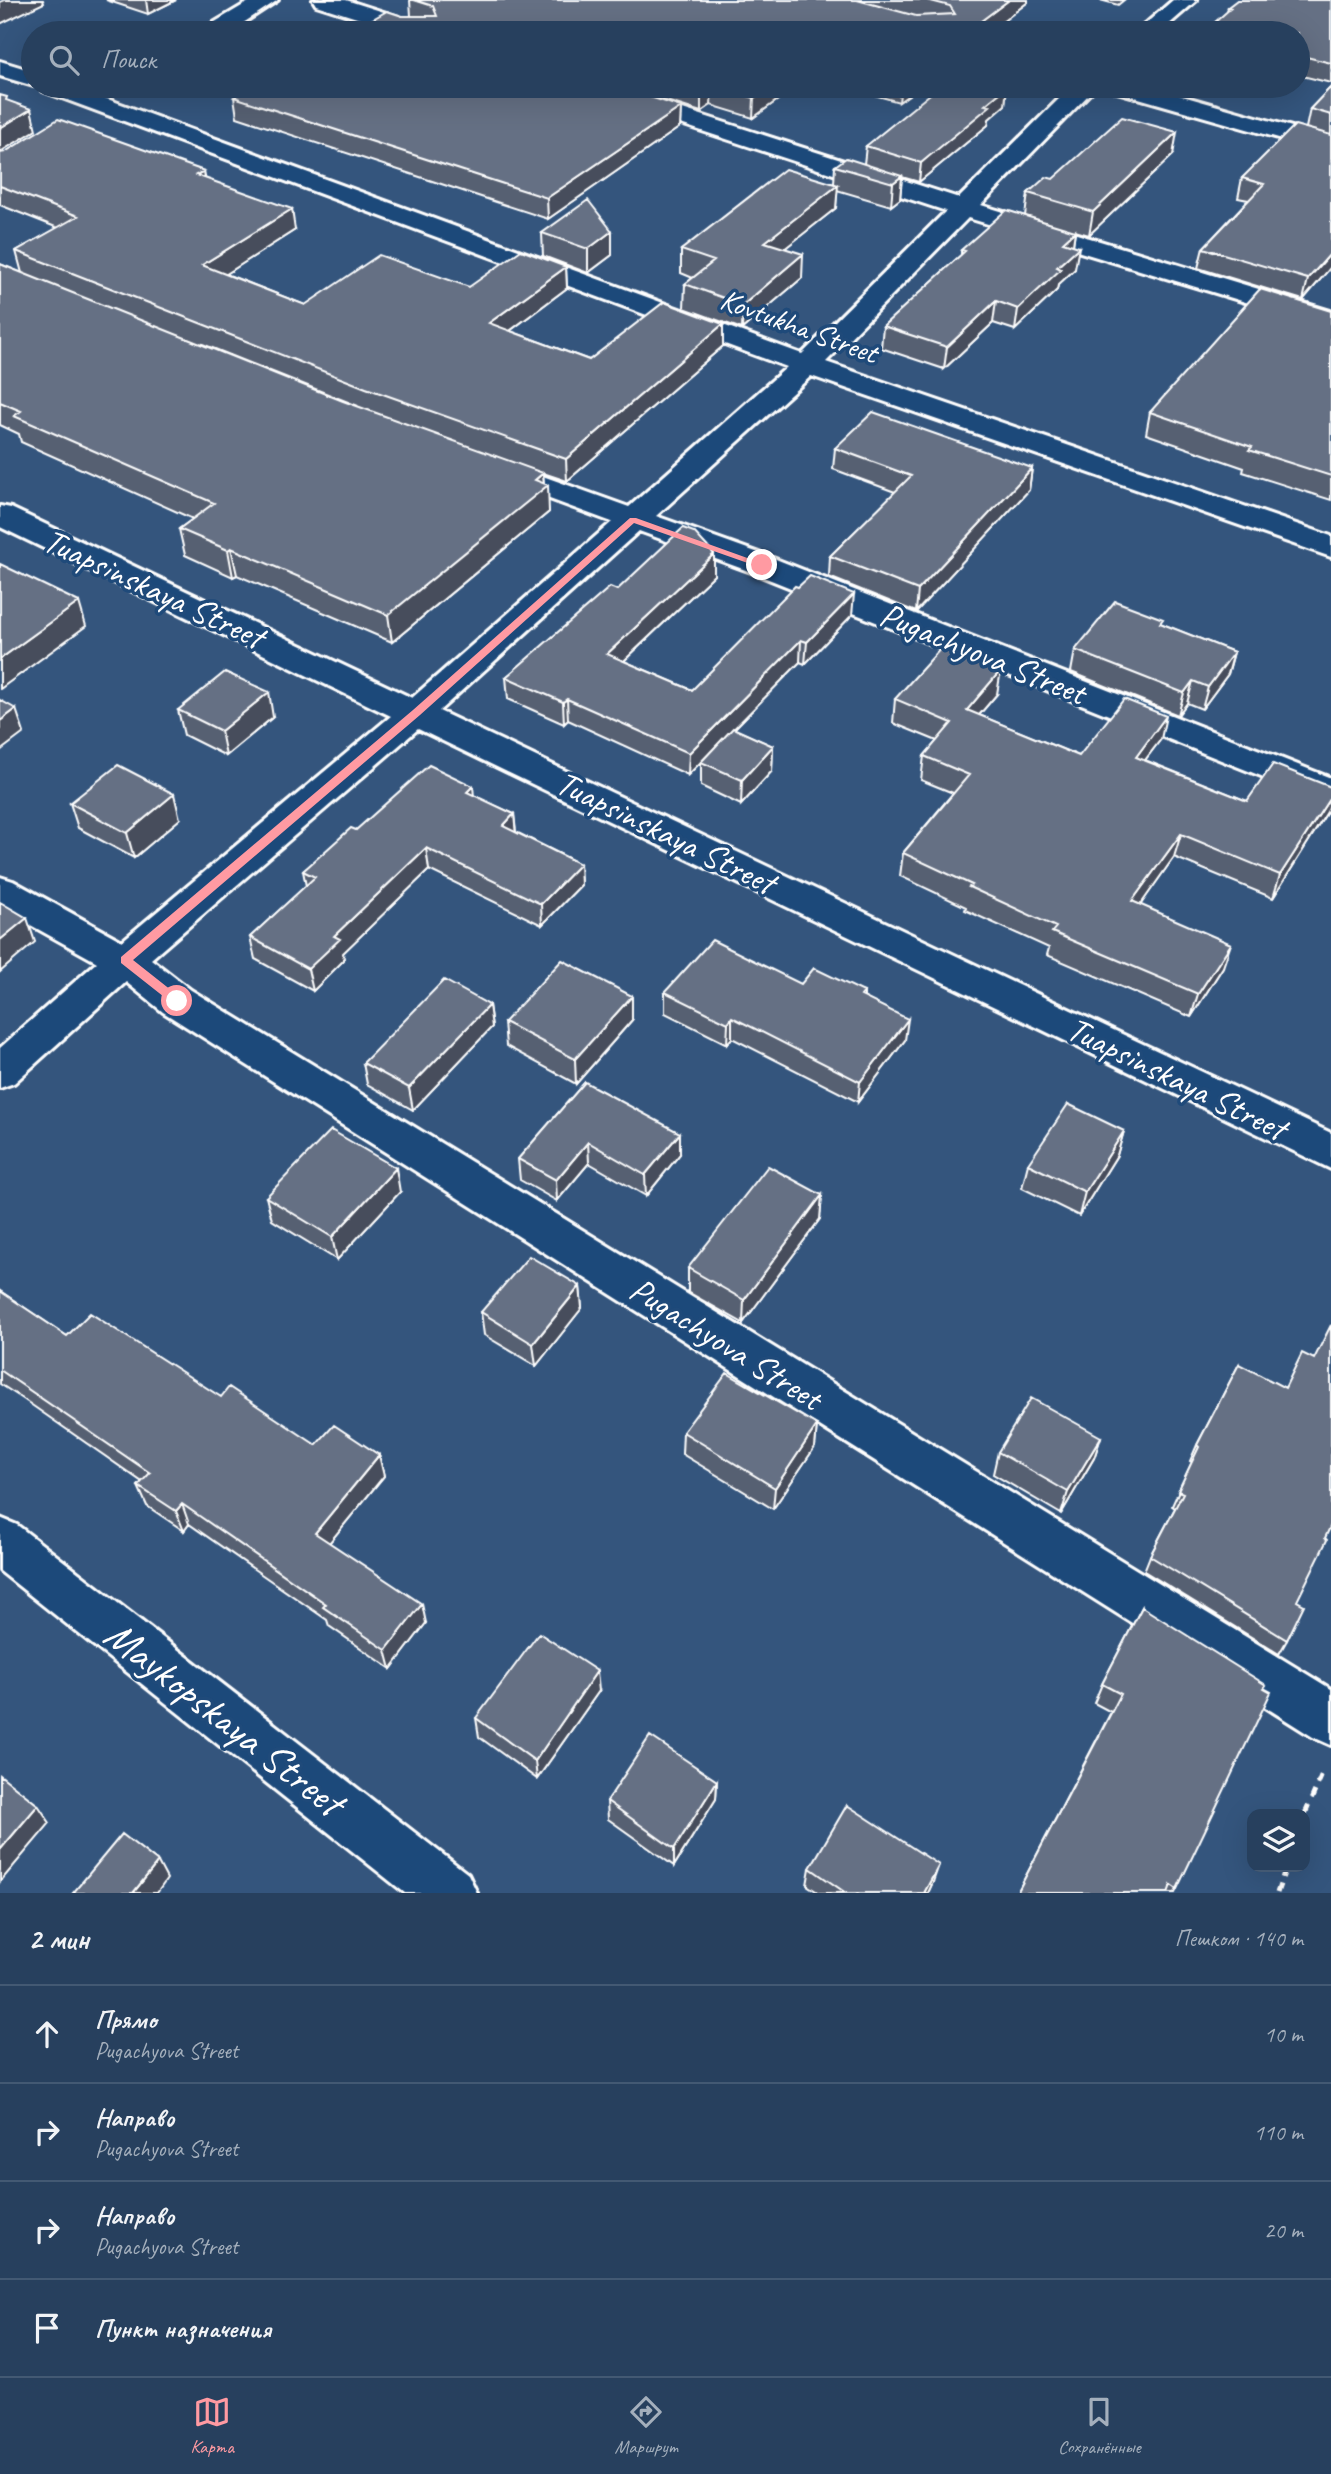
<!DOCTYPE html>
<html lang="ru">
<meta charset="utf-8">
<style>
:root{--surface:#27405e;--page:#334b67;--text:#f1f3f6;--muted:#a4afbc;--line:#435973;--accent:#ff9aa2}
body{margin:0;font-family:Caveat,sans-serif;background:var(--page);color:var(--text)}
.controls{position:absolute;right:21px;bottom:21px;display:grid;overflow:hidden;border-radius:14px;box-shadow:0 7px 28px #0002}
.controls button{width:63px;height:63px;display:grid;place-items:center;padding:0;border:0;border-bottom:2px solid var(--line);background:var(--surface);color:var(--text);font:35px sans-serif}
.stop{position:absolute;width:21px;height:21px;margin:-16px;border:5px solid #ff9aa2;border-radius:50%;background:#fff}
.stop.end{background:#ff9aa2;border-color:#fff;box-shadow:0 2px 7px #0008}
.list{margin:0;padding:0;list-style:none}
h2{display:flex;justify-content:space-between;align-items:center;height:91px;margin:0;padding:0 28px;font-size:30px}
h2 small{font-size:23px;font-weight:400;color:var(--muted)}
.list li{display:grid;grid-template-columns:46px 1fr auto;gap:21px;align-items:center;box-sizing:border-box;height:98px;padding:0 28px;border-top:2px solid var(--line)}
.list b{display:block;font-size:26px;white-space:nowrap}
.list p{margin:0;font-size:23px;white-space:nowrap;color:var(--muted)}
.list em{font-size:23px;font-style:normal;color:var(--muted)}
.icon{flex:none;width:38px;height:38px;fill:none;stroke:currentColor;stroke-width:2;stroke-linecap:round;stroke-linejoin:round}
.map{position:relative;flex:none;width:1331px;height:1893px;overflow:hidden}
.search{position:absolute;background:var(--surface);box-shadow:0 7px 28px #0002;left:21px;right:21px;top:21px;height:77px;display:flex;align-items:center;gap:18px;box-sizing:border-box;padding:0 24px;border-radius:38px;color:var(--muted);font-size:26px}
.sheet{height:483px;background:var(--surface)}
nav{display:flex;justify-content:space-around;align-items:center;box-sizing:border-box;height:98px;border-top:2px solid var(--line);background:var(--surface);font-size:19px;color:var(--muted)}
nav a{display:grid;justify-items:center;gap:4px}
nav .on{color:var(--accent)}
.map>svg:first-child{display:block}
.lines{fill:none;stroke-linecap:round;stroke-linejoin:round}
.street-casing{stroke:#fff;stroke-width:6}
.path{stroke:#fff;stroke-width:5;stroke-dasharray:9 7;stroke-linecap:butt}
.street{fill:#1f4a7a;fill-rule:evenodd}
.wall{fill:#576072;stroke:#fff;stroke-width:2;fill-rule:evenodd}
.shaded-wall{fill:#474e5c;stroke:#fff;stroke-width:2}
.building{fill:#657084;stroke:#fff;stroke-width:2}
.route{fill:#ff9aa2}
.labels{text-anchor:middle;stroke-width:7;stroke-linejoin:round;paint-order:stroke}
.far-street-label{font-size:30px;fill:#fff;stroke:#1f4a7a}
.street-label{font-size:35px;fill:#fff;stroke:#1f4a7a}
.near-street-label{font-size:42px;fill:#fff;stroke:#1f4a7a}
</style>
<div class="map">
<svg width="1331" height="1893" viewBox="0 0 1331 1893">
<rect width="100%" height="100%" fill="#34557d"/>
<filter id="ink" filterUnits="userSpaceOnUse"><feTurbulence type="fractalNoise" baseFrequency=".0143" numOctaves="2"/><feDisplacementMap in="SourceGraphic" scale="14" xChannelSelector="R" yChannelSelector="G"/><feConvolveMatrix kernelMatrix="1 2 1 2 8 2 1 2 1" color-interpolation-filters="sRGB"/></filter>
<g filter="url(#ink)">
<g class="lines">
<defs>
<path id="street" d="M 252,0 L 278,0 L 228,33 L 202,33 L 205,28 Z
M 313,0 L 346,0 L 434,28 L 437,33 L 404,33 L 316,5 Z
M 1173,0 L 1197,0 L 1159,33 L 1135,33 Z
M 0,61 L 33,71 L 34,86 L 0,76 Z
M 39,86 L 72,86 L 802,354 L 946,211 L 580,91 L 576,86 L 611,86 L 959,198 L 1072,86 L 1097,86 L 981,205 L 1331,311 L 1331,328 L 968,218 L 826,362 L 1331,536 L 1331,557 L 811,376 L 656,516 L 773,558 L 1331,778 L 1331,804 L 751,572 L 639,531 L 439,711 L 1331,1133 L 1331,1169 L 418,729 L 151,959 L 191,990 L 1331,1689 L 1331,1745 L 1313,1737 L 163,1012 L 126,982 L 14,1083 L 0,1088 L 0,1048 L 97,962 L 0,908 L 0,877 L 13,881 L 122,941 L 391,716 L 0,527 L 0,506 L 11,508 L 412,698 L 612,522 L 490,477 L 486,471 L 490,465 L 501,462 L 512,465 L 629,507 L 787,367 L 43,91 Z
M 1110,86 L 1147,86 L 1331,138 L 1331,153 L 1114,91 Z
M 0,1518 L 17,1525 L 468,1874 L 477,1893 L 405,1893 L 0,1571 Z"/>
</defs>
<use href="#street" class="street-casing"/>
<path class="path" d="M 1305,1814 L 1324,1770
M 1277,1893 L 1286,1867"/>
<use href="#street" class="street"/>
</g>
<path class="wall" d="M 106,0 L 176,0 L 148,14 Z
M 410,0 L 1028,0 L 1028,2 L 988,33 L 348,33 L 402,16 L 411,16 Z
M 1100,0 L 1124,0 L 1118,5 Z
M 1331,0 L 1331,83 L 1298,75 L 1298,33 L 1205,33 L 1205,31 L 1227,12 L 1228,7 Z
M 619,86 L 797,86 L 753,118 L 711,105 L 701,112 Z
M 842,86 L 921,86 L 899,102 Z
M 1007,87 L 1005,105 L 989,119 L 988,125 L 919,182 L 902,177 L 900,199 L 891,206 L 837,190 L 836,208 L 785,248 L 802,278 L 742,329 L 684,308 L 685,284 L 693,278 L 681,273 L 681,250 L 834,184 L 835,166 L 864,164 L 866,146 Z
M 1331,87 L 1331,267 L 1303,300 L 1198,268 L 1203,248 L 1248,200 L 1238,198 L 1242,178 L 1306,128 L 1310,109 Z
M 234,97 L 681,107 L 680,127 L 548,219 L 237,117 Z
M 0,153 L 204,171 L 205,178 L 295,230 L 226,274 L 305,305 L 469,287 L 566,267 L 567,288 L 510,331 L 589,360 L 723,324 L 723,346 L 567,481 L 543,473 L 544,484 L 549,512 L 392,642 L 237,575 L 233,577 L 185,555 L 179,529 L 193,519 L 21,442 L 19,434 L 0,425 L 0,264 L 22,273 L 16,251 L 58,228 L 0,205 ZM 200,343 L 358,406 L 343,401 Z
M 1173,155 L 1089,235 L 1075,231 L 1073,245 L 1075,269 L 1058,285 L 1057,290 L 1015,330 L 993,323 L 944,369 L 881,348 L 883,326 L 961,255 L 961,250 L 1025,216 L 1028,193 L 1053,179 Z
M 612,231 L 612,255 L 588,273 L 543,256 L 542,233 Z
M 1331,311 L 1331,500 L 1243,472 L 1244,468 L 1146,434 L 1150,412 Z
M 835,448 L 1032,468 L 1029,490 L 916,612 L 829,577 L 830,556 L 895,492 L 833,469 Z
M 714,554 L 714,575 L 624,661 L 692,690 L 852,615 L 805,664 L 800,662 L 734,729 L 773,746 L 772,771 L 741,805 L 701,786 L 701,762 L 688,775 L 568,720 L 564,724 L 508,699 L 506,677 L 617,590 Z
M 1162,624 L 1234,652 L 1228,674 L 1202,709 L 1187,703 L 1178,715 L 1071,672 L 1075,650 Z
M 997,694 L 979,715 L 1079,756 L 1161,739 L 1145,760 L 1247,801 L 1327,812 L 1273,898 L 1174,857 L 1140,905 L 1223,967 L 1191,1017 L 1047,955 L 1049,948 L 965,910 L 966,907 L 900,876 L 903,853 L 953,793 L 921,780 L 924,756 L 937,741 L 893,723 L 895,699 Z
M 178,710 L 273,717 L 226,756 L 184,735 Z
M 474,796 L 514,814 L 516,832 L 580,864 L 581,885 L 542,925 L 429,870 L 343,953 L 344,960 L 313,991 L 255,959 L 250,937 L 306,886 L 303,871 L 356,830 Z
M 70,803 L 180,819 L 134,858 L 78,828 Z
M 801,984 L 864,992 L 864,997 L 905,1040 L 858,1102 L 732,1038 L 727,1044 L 665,1013 L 665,992 Z
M 489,1005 L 492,1027 L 413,1110 L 367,1084 L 363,1063 Z
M 632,1020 L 576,1084 L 506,1046 L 504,1022 Z
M 585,1082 L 680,1154 L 646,1196 L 589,1163 L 557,1201 L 520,1180 L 518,1159 Z
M 1124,1131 L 1117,1155 L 1079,1216 L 1022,1188 L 1028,1164 Z
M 400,1192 L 337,1260 L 272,1220 L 266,1197 Z
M 822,1195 L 820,1219 L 743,1323 L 688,1292 L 688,1268 Z
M 580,1286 L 582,1308 L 536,1366 L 484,1335 L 481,1312 Z
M 0,1291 L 67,1336 L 221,1397 L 316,1445 L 379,1455 L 384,1476 L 329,1543 L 426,1623 L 391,1669 L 329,1626 L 327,1620 L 189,1524 L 184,1531 L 147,1506 L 138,1486 L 142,1482 L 23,1399 L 0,1384 Z
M 1239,1364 L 1297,1601 L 1287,1640 L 1279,1654 L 1144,1571 L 1150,1556 L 1175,1508 L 1172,1506 L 1192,1462 L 1190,1461 L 1197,1445 Z
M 817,1425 L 815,1447 L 773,1509 L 682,1454 L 683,1432 Z
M 1101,1437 L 1094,1458 L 1061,1514 L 993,1474 L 998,1452 Z
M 1142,1607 L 1177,1889 L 1175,1893 L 1017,1893 L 1111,1712 L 1094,1703 L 1102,1684 Z
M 599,1691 L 537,1779 L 479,1737 L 476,1718 Z
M 717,1781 L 716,1799 L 674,1866 L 608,1819 L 607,1801 Z
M 810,1868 L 933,1882 L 928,1893 L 819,1893 L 807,1885 Z"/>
<path class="shaded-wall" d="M 5,0 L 43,0 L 44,3 L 0,24 L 0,2 Z
M 146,0 L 176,0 L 148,14 Z
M 1009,0 L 1028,0 L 1028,2 L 988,33 L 965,33 Z
M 712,86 L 711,105 L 701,112 L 701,92 Z
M 770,86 L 797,86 L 753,118 L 754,98 Z
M 901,86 L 921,86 L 899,102 Z
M 1007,87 L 1005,105 L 989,119 L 988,125 L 919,182 L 921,163 L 985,105 Z
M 681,107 L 680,127 L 548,219 L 547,198 Z
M 31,109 L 36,130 L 0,152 L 0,128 Z
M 1177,132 L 1173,155 L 1089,235 L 1093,212 Z
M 204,171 L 207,192 L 196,175 Z
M 902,176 L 900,199 L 891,206 L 893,183 Z
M 838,185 L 836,208 L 764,265 L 765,242 Z
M 292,209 L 295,230 L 206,287 L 202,265 Z
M 612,231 L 612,255 L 588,273 L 588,249 Z
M 1075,231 L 1072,252 L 1063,242 Z
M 1079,247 L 1075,269 L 1058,285 L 1057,290 L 1015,330 L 1018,309 L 1057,267 Z
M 1331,253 L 1331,267 L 1303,300 L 1308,279 Z
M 803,254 L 802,278 L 742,329 L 743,305 Z
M 566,267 L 567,288 L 491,345 L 489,323 Z
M 996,301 L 993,323 L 944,369 L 947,347 Z
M 723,324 L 723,346 L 567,481 L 566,459 Z
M 1032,468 L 1029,490 L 916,612 L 918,590 Z
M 543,473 L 544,488 L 548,485 L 549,512 L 392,642 L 388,615 Z
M 231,548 L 237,575 L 233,577 L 228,550 Z
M 714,554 L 714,575 L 608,676 L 607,654 Z
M 854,594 L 852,615 L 805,664 L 807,642 Z
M 79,602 L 86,626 L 0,689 L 0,659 Z
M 801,640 L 800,662 L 688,775 L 689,753 Z
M 1234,652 L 1228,674 L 1202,709 L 1208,687 Z
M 1001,670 L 997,694 L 963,734 L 967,710 Z
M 1193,681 L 1187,703 L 1178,715 L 1184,693 Z
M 269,692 L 273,717 L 226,756 L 221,731 Z
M 567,699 L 568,720 L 564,724 L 563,702 Z
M 16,709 L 24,733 L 0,751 L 0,721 Z
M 1166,716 L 1161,739 L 1130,780 L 1136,757 Z
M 773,746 L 772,771 L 741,805 L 742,780 Z
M 473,786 L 475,808 L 467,792 Z
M 174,794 L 180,819 L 134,858 L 127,833 Z
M 1331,796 L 1331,802 L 1327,812 L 1273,898 L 1280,875 Z
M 514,814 L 516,836 L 503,826 Z
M 1181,834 L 1174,857 L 1127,924 L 1132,901 Z
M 426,848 L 429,870 L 343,953 L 344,960 L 313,991 L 308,969 L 334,936 Z
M 580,864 L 581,885 L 542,925 L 541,904 Z
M 27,918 L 35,942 L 0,972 L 0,940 Z
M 1231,944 L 1223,967 L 1191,1017 L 1198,994 Z
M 632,996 L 632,1020 L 576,1084 L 575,1059 Z
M 489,1005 L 492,1027 L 413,1110 L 409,1088 Z
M 732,1017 L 732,1038 L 727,1044 L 728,1023 Z
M 908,1019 L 905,1040 L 858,1102 L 860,1082 Z
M 1124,1131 L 1117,1155 L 1079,1216 L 1085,1192 Z
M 680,1133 L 680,1154 L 646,1196 L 645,1175 Z
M 588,1142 L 589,1163 L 557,1201 L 556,1180 Z
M 396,1168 L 400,1192 L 337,1260 L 332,1237 Z
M 822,1195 L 820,1219 L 743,1323 L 744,1300 Z
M 580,1286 L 582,1308 L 536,1366 L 533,1344 Z
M 817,1425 L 815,1447 L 773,1509 L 775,1488 Z
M 1101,1437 L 1094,1458 L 1061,1514 L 1068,1492 Z
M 379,1455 L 384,1476 L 321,1553 L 315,1533 Z
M 182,1504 L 189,1524 L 184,1531 L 176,1511 Z
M 422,1604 L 426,1623 L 391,1669 L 386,1650 Z
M 597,1671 L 599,1691 L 537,1779 L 535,1761 Z
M 717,1781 L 716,1799 L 674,1866 L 674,1849 Z
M 38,1805 L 50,1823 L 0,1882 L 0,1850 Z
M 158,1862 L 167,1879 L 157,1893 L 133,1893 Z
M 939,1865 L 933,1882 L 928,1893 L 924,1893 Z"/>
<path class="building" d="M 414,0 L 857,0 L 916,16 L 955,14 L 950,6 L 927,0 L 1009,0 L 965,33 L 348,33 L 387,11 L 402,16 L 437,16 L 433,6 Z
M 1237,0 L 1331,0 L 1331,63 L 1298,55 L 1298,33 L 1214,33 L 1205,31 L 1231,8 L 1228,7 Z
M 253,86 L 616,86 L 681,107 L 547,198 L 234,97 Z
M 681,86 L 711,86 L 701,92 Z
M 713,86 L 770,86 L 754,98 Z
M 940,86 L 1003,86 L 1007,87 L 985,105 L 990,106 L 921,163 L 866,146 Z
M 1331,87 L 1331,115 L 1310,109 Z
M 0,95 L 7,97 L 6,100 L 31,109 L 0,128 Z
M 1122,117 L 1177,132 L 1093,212 L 1028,193 L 1046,177 L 1053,179 Z
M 58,119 L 204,171 L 196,175 L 292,209 L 202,265 L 305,305 L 379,255 L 469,287 L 521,250 L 566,267 L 489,323 L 589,360 L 664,302 L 723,324 L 566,459 L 366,388 L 16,251 L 78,216 L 0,186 L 0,153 L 5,152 Z
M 1295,125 L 1331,135 L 1331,253 L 1308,279 L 1203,248 L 1264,184 L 1242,178 Z
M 846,158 L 902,176 L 893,183 L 835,166 Z
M 785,169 L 838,185 L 765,242 L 803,254 L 743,305 L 685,284 L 714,261 L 681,250 Z
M 588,200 L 612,231 L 588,249 L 542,233 Z
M 1006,210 L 1075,231 L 1063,242 L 1079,247 L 1057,267 L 1061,269 L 1018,309 L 996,301 L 947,347 L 883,326 L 965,251 L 961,250 Z
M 0,264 L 343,401 L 543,473 L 535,480 L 548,485 L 388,615 L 231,548 L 228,550 L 179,529 L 214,503 L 14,416 L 21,411 L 0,402 Z
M 1260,289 L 1331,311 L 1331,476 L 1249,450 L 1252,447 L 1150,412 Z
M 873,412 L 1032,468 L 918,590 L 830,556 L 911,476 L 835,448 Z
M 683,528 L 694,532 L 714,554 L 607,654 L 692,690 L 795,586 L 798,587 L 810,576 L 854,594 L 807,642 L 801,640 L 689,753 L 567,699 L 563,702 L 506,677 L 610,587 L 617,590 Z
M 0,564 L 79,602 L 0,659 Z
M 1115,601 L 1163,619 L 1160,623 L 1234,652 L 1208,687 L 1193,681 L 1184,693 L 1075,650 Z
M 942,647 L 1001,670 L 967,710 L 1079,756 L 1124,699 L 1166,716 L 1136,757 L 1247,801 L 1273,764 L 1331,787 L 1331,796 L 1280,875 L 1181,834 L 1132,901 L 1231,944 L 1198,994 L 1052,932 L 1056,927 L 969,887 L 972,885 L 903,853 L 969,775 L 924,756 L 952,723 L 895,699 Z
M 225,672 L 269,692 L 221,731 L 178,710 Z
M 0,700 L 16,709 L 0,721 Z
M 733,728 L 773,746 L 742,780 L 701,762 Z
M 118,765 L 174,794 L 127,833 L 70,803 Z
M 429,765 L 473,786 L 467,792 L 514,814 L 503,826 L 580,864 L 541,904 L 426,848 L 334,936 L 340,939 L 308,969 L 250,937 L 315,877 L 303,871 L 351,828 L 356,830 Z
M 0,902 L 27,918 L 0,940 Z
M 712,940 L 801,984 L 814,968 L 864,992 L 861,996 L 908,1019 L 860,1082 L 732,1017 L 728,1023 L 665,992 Z
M 562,960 L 632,996 L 575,1059 L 504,1022 Z
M 444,980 L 489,1005 L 409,1088 L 363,1063 Z
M 585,1082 L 680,1133 L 645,1175 L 588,1142 L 556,1180 L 518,1159 Z
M 1068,1104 L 1124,1131 L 1085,1192 L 1028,1164 Z
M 331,1130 L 396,1168 L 332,1237 L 266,1197 Z
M 768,1166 L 822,1195 L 744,1300 L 688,1268 Z
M 529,1256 L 580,1286 L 533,1344 L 481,1312 Z
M 0,1291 L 67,1336 L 90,1313 L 221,1397 L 229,1387 L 316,1445 L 334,1425 L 379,1455 L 315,1533 L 422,1604 L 386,1650 L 323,1607 L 326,1604 L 182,1504 L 176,1511 L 138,1486 L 150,1473 L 0,1370 Z
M 1331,1325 L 1331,1525 L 1325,1538 L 1327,1540 L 1297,1601 L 1304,1605 L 1287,1640 L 1150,1556 L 1183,1493 L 1178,1491 L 1199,1447 L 1197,1445 L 1239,1364 L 1285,1388 L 1302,1353 L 1314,1359 Z
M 727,1373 L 817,1425 L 775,1488 L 683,1432 Z
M 1031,1398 L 1101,1437 L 1068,1492 L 998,1452 Z
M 1142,1607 L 1266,1685 L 1264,1688 L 1271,1692 L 1177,1889 L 1171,1885 L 1168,1893 L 1017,1893 L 1121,1694 L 1102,1684 Z
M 539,1633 L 597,1671 L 535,1761 L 476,1718 Z
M 650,1736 L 717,1781 L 674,1849 L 607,1801 Z
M 0,1775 L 38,1805 L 0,1850 Z
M 847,1805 L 939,1865 L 924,1893 L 846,1893 L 810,1868 Z
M 122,1834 L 158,1862 L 133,1893 L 73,1893 Z"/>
</g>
<path class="route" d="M 630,518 L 636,518 L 767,565 L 759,567 L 634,523 L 420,715 L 133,960 L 181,998 L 181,1004 L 173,1004 L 121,963 L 121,957 L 413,710 Z"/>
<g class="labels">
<g class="far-street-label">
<text transform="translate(799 326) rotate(20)" y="10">Kovtukha Street</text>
</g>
<g class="street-label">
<text transform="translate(154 588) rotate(25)" y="12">Tuapsinskaya Street</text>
<text transform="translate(983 653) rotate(22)" y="12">Pugachyova Street</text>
<text transform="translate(666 832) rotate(26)" y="12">Tuapsinskaya Street</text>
<text transform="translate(1177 1078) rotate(26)" y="12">Tuapsinskaya Street</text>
<text transform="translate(726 1343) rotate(32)" y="12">Pugachyova Street</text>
</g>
<g class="near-street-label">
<text transform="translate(225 1717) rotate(38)" y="15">Maykopskaya Street</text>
</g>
</g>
</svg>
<div class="controls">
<button><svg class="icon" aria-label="layers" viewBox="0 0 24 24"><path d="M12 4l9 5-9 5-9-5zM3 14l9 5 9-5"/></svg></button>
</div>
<div class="stop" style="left:177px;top:1001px"></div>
<div class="stop end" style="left:762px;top:565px"></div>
<div class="search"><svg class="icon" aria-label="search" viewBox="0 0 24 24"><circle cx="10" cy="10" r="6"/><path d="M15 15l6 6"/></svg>Поиск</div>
</div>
<section class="sheet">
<h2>2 мин<small>Пешком · 140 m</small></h2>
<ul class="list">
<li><svg class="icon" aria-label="ahead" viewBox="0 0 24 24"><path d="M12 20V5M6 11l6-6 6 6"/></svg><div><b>Прямо</b><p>Pugachyova Street</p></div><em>10 m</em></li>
<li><svg class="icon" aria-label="right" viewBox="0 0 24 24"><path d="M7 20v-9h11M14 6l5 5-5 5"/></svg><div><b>Направо</b><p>Pugachyova Street</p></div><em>110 m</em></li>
<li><svg class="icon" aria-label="right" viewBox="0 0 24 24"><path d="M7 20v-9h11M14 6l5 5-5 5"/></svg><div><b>Направо</b><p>Pugachyova Street</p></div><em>20 m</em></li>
<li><svg class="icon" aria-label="arrive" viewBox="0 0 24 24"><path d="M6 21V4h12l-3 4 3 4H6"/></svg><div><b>Пункт назначения</b></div></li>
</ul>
</section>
<nav>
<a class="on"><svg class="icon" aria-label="map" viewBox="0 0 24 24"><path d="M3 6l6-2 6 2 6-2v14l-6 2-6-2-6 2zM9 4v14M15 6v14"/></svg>Карта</a>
<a><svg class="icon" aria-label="directions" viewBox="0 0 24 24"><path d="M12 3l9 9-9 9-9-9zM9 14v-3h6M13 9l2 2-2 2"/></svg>Маршрут</a>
<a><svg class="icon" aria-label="saved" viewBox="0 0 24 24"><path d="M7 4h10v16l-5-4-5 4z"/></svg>Сохранённые</a>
</nav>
